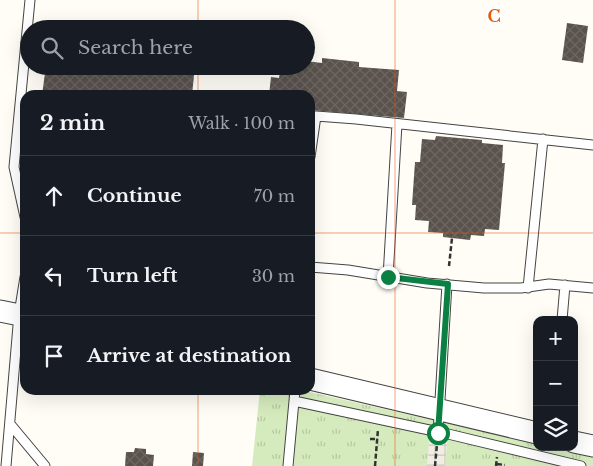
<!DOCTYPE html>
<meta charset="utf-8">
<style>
:root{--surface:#171b24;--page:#20242c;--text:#f1f3f6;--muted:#9ea1a6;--line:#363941}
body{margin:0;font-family:"Libre Baskerville",serif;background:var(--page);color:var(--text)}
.controls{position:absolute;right:15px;bottom:15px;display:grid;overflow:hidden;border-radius:10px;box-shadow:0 5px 20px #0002}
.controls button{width:45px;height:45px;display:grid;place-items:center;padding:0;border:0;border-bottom:1px solid var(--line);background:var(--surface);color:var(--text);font:25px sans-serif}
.stop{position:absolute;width:15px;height:15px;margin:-11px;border:4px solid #0b8043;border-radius:50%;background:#fff}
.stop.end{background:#0b8043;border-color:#fff;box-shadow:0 1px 5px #0008}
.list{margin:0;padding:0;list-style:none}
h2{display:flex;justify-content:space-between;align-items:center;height:65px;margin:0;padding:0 20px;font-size:21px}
h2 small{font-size:16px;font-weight:400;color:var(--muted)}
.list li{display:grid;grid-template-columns:32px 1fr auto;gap:15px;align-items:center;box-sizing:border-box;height:80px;padding:0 20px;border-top:1px solid var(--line)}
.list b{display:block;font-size:19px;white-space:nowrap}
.list em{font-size:16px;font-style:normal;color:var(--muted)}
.icon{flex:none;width:28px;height:28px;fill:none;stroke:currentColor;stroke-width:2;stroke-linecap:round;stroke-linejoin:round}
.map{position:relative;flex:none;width:593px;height:466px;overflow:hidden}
.search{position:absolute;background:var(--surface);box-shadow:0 5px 20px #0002;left:20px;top:20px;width:295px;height:55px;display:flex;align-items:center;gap:12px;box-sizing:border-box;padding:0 18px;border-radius:28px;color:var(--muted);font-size:19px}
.panel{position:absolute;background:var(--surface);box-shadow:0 5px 20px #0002;left:20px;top:90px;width:295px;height:305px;border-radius:15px}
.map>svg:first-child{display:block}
.park{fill:url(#park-tufts)}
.plaza{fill:url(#plaza-grid)}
.building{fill:url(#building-cross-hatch)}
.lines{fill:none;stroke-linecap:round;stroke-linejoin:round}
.service-casing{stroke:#444;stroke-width:11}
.tertiary-casing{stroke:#444;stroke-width:23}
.path{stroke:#333;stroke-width:2.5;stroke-dasharray:5 2.5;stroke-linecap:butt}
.service{stroke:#fff;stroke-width:9}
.tertiary{stroke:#fff;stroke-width:21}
.route{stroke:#0b8043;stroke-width:6}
.grid{fill:none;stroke:#e8590c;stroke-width:1;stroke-opacity:0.55}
.grid-label{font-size:16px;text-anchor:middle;font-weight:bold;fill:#e8590c;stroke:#fff;stroke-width:5;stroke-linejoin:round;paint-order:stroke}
</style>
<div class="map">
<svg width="593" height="466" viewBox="0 0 593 466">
<defs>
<pattern id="park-tufts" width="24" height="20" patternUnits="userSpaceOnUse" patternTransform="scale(1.25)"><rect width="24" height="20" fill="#d5ebbd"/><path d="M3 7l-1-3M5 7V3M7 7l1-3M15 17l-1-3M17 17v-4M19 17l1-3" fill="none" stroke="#b6c8a1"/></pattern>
<pattern id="plaza-grid" width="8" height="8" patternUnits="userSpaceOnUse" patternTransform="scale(1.25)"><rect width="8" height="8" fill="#f1ede2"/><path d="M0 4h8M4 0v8" fill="none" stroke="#cecac1"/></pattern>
<pattern id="building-cross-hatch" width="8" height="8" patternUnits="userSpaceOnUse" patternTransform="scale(1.25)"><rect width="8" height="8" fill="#5a524d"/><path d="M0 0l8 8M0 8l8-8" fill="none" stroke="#6d6662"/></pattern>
</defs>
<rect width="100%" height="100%" fill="#fffdf5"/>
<path class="park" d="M 260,390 L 301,390 L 537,444 L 537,447 L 550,447 L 593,457 L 593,466 L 252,466 Z"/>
<path class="plaza" d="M 430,431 L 448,434 L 445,466 L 427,466 Z"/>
<path class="building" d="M 567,23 L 588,26 L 583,63 L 562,60 Z
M 322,58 L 359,62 L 359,67 L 399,70 L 397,91 L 407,92 L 404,118 L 310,110 L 310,95 L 269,95 L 271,77 L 279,78 L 281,66 L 306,66 L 306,61 L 322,63 Z
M 46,66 L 195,66 L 192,95 L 42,95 Z
M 436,136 L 482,140 L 482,143 L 503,145 L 502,163 L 505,163 L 499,230 L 485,229 L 484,236 L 471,235 L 470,240 L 443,237 L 443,233 L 428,232 L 429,221 L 415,220 L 416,205 L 412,205 L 415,162 L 420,162 L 422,139 L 435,140 Z
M 135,448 L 146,449 L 146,454 L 154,455 L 153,466 L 125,466 L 126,452 L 134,452 Z
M 193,452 L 204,453 L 203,466 L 192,466 Z"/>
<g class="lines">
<defs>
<path id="service" d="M 310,157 L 316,116 L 356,119 L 593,145
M 25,217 L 14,167 L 30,0
M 310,267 L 348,270 L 427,283 L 484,288 L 521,288 L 549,284 L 593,288
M 388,277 L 397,124
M 528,288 L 543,139
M 562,320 L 565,285
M 294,401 L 448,434 L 581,466
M 10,424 L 45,466
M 438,433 L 447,284
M 6,466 L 19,314 L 25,277
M 288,466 L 295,390"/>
<path id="tertiary" d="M 0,311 L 25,316
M 310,379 L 537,433
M 574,442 L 593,446"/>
</defs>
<use href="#service" class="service-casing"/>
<use href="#tertiary" class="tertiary-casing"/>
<path class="path" d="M 449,266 L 452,238
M 370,439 L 377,439
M 497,464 L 505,465
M 375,466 L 378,429
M 435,466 L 437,444
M 496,466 L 497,457"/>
<use href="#service" class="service"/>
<use href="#tertiary" class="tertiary"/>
</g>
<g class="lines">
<path class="route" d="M 388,277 L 448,284 L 438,433"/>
</g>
<path class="grid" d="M 198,0 L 198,29M 395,0 L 395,466M 198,66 L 198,95M 0,233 L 25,233M 310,233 L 593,233M 198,390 L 198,466"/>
<g class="grid-label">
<text x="494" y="22">C</text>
</g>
</svg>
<div class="controls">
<button>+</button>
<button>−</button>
<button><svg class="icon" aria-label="layers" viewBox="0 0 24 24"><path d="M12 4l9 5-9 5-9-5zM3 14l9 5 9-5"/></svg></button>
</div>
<div class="stop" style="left:438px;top:433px"></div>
<div class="stop end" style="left:388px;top:277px"></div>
<div class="search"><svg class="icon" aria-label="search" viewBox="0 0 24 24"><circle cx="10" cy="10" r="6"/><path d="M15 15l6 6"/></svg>Search here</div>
<section class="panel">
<h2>2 min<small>Walk · 100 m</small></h2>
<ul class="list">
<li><svg class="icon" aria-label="ahead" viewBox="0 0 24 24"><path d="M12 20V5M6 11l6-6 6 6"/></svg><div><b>Continue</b></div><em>70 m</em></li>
<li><svg class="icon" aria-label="left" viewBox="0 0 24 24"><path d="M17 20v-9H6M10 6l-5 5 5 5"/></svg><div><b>Turn left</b></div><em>30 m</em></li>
<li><svg class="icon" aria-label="arrive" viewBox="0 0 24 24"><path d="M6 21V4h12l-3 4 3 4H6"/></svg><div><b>Arrive at destination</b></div></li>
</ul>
</section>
</div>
